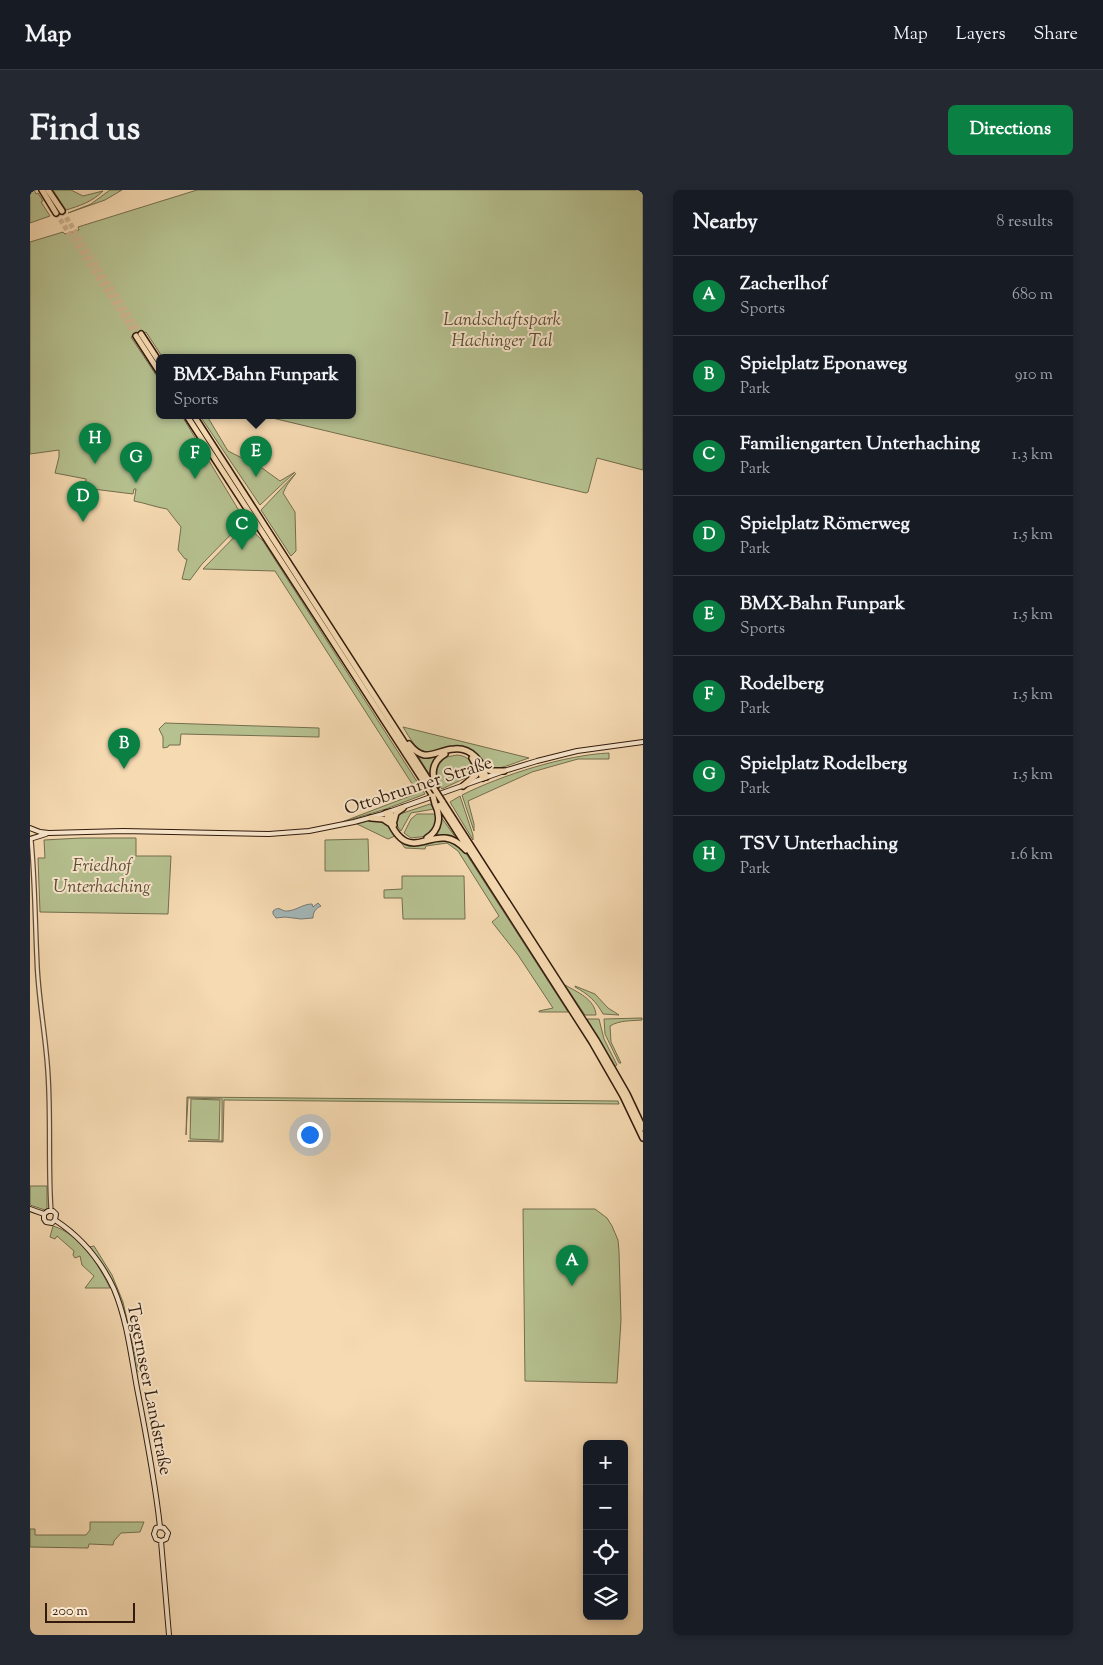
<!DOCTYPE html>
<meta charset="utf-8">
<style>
:root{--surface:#171b24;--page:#242831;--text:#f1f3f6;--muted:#9ea1a6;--line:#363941;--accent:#0b8043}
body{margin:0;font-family:"Sorts Mill Goudy",serif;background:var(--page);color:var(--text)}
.controls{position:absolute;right:15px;bottom:15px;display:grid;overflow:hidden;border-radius:8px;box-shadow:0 2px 8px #0003}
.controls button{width:45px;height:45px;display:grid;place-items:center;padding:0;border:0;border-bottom:1px solid var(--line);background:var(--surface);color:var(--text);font:25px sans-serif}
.scale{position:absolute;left:15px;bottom:12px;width:90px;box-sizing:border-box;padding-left:5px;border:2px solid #321b0d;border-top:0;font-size:14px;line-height:18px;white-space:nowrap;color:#321b0d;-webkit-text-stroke:4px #f9e7cd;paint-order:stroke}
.you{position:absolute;left:279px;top:944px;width:18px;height:18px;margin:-12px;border:4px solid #fff;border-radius:50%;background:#1a73e8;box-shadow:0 0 0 8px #1a73e833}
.badge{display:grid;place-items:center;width:32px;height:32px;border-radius:50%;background:var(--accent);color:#fff;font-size:16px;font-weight:700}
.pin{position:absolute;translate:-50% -41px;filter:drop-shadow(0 1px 2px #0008)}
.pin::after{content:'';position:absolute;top:26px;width:18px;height:15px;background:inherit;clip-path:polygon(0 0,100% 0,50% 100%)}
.popup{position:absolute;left:126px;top:164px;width:200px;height:65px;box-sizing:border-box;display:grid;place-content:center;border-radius:8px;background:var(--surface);filter:drop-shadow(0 1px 4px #0005);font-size:16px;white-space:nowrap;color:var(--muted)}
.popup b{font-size:19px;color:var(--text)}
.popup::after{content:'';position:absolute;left:50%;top:100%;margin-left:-10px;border:10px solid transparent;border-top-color:var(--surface)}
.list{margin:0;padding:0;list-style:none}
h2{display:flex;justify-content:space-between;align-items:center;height:65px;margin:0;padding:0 20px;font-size:21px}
h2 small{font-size:16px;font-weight:400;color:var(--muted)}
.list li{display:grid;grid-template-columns:32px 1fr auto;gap:15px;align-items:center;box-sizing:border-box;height:80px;padding:0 20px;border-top:1px solid var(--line)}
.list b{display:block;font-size:19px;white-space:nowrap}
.list p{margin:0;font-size:16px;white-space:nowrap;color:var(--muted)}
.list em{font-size:16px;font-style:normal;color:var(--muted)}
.icon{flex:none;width:28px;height:28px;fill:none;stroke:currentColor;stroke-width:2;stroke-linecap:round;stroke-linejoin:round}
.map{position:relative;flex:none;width:613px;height:1445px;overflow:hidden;border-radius:8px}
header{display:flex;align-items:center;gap:30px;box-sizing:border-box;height:70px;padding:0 25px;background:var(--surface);border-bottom:1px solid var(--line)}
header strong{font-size:24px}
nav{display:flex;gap:28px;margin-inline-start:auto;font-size:18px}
.intro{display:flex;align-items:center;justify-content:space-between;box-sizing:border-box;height:120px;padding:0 30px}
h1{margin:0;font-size:35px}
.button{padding:12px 22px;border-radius:8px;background:var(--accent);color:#fff;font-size:18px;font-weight:700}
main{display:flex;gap:30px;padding:0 30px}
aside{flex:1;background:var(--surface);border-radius:8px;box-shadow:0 2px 8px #0003}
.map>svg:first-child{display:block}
.green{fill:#b6c190;stroke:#746e4e}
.water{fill:#a3b7b8;stroke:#767974}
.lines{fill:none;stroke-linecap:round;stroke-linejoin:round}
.motorway-tunnel{stroke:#cfb491;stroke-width:5;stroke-dasharray:5 2.5;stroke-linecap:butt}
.tertiary-casing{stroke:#634b36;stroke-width:5.5}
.secondary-casing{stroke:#321b0d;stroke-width:6}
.motorway-casing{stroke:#321b0d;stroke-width:8}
.tertiary{stroke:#f9e7cd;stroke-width:3}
.secondary{stroke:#f9e7cd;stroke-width:4}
.motorway{stroke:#f6dab2;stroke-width:5}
.motorway-bridge-casing{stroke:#321b0d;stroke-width:8;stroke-linecap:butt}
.motorway-bridge{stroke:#f6dab2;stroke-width:5}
.labels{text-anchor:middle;stroke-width:4;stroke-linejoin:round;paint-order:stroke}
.park-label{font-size:18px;font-style:italic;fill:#5a4d34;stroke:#f9e7cd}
.street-label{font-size:18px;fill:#321b0d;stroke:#f9e7cd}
</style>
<header>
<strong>Map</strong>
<nav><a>Map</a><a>Layers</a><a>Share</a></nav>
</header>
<div class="intro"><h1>Find us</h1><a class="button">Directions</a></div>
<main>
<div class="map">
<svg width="613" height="1445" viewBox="0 0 613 1445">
<rect width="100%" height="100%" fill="#f6dab2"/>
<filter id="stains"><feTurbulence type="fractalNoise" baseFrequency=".004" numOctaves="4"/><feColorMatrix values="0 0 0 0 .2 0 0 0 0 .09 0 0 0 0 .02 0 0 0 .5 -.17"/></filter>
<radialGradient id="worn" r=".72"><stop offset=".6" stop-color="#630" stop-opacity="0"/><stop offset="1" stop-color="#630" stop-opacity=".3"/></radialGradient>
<path class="green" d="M 0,0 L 4,0 L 6,4 L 8,3 L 13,11 L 11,12 L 20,26 L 0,33 Z
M 23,0 L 41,0 L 53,6 L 73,1 C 62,12 49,16 36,20 Z
M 80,0 L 92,0 L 75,10 L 38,23 L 61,14 Z
M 167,0 L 613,0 L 613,280 L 567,268 L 558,302 L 556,303 L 234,226 L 322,226 L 322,168 L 133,168 L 116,142 L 101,147 L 130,191 L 130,226 L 152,226 L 211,324 L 214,331 L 172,374 L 160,390 L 152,389 L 157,369 L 155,369 L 148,360 L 151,337 L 137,319 C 125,317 115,313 104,311 L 106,299 L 104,299 L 103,304 L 55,298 L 56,289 L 25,283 L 29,267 L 29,260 L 0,264 L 0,52 L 33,42 L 35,44 L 49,40 L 48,37 Z
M 170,226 L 177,226 L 198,261 L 232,278 L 250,291 L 265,282 L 230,315 Z
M 266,283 L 257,295 L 253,303 L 265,322 L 266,361 L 261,366 L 231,320 Z
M 216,335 L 233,351 L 395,604 L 356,619 L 312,632 L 388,603 L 245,381 L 173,379 Z
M 135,533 L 289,538 L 289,547 L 151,544 L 150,555 L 139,555 L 138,557 L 133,558 L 133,547 L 129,539 Z
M 373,537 L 499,568 C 489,571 472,579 462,579 C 449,579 448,560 435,558 C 430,558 424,560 420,560 C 389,565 389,563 373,537 Z
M 386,563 L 399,567 L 409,566 L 401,587 Z
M 579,563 L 579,569 L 548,569 L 502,582 L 438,611 L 444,634 L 444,641 L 432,605 C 472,585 535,565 579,563 Z
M 427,565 C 439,566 444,573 444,584 L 412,599 C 404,591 405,574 415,568 C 419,566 423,566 427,565 Z
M 430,606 L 443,645 L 443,650 L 420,612 Z
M 400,614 L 404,619 L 381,623 L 371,641 C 366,635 364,630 370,624 Z
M 387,624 L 406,624 L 405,635 L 398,646 L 381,648 L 374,643 L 381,629 Z
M 411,627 L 426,648 L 420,645 L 405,645 L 410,638 Z
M 342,630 C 358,632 356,634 365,646 L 358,649 L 327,634 Z
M 51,648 L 106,648 L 106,666 L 141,666 L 138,724 L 10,722 L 8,668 L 15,668 L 14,650 Z
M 413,648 L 432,658 L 437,665 L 538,822 L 509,822 L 509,821 L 523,818 L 488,765 L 462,732 L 469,726 L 428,661 L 417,653 L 396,656 L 395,659 L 375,658 L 369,650 L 376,652 Z
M 338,649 L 339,681 L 295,681 L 295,650 Z
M 372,686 L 434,686 L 435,729 L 373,729 L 372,708 L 354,708 L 354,700 L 372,699 Z
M 535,795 C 547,802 565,809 566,825 L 555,825 Z
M 545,796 L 565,804 L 578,818 L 589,825 L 573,824 C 566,811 558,804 545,797 Z
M 612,828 L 612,830 C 601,831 590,830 580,836 L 581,852 L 591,873 L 589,873 L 575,844 L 574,829 Z
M 557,829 L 569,829 L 574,849 L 587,875 L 585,876 Z
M 157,907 L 588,911 L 589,914 L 194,910 L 193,952 L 158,951 L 192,951 L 192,909 L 158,908 L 156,945 Z
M 161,909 L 190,910 L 189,950 L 160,949 Z
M 0,996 L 17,996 L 17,1019 L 15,1020 L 0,1015 Z
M 493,1019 L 565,1019 L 577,1028 L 582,1036 L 588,1050 L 589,1061 L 591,1130 L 587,1193 L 495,1191 Z
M 23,1036 C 50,1044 68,1074 80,1098 L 55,1098 L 64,1086 L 52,1075 L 50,1066 L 45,1068 L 43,1065 L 44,1061 L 27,1046 L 25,1049 L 20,1047 Z
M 64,1056 L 82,1085 L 93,1112 L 109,1182 L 105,1179 L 89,1107 L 59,1057 Z
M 60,1332 L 114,1332 L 110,1342 L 91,1343 L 84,1351 L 83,1355 L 59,1354 L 58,1358 L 0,1357 L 0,1339 L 5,1339 L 5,1345 L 56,1345 L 60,1340 Z"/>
<path class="water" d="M 288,713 L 291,716 C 286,718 283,722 283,728 L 271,729 L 255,727 L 246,728 L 243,724 L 243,721 C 250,715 251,722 258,721 C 267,720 273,714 282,714 L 283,717 Z"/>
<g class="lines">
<path class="motorway-tunnel" d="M 32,21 L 111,144
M 26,23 L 106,146"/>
<defs>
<path id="tertiary" d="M 1,649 C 5,690 5,730 7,771 C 8,808 16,846 18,884 C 21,929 18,975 21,1020"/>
<path id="secondary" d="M 0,638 L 10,642 L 19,643 L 93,641 L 239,644 L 279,641 L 324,632 L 353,624 L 474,581 L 507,571 L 547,561 L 613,552
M 0,649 L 16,644
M 0,1019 L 14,1024
M 14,1024 L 18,1021 L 23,1021 L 26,1024 L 25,1030
M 14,1024 L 14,1029 L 16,1032 L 22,1033 L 25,1030
M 25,1030 C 51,1047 71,1071 84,1099 C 97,1130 101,1165 107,1198 C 116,1244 125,1290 130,1337
M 130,1337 L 134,1338 L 138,1343 L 136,1349 L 131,1351
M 130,1337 L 126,1338 L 124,1344 L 126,1349 L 131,1351
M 131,1351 L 139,1445"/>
<path id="motorway" d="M 12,0 L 26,23
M 18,0 L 32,21
M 111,144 L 130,173
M 106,146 L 130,183
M 157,226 L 403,606
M 164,226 L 403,597
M 379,554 C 396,575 405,560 424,559 C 441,557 453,572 456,587
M 442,568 L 453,588
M 453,578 L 461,581 L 474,581
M 406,596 C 401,584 402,571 415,564
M 433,596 L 446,585 L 446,578
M 412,611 L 566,850 L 597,904 L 613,938
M 408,612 L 562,852 L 593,906 L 613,948
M 360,622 L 364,635
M 356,623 C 380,686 403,624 436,660
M 341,628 L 353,629 L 359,633
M 364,631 L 366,623 L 373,618
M 397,648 C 410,640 411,626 405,614"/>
</defs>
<use href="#tertiary" class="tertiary-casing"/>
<use href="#secondary" class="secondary-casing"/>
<use href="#motorway" class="motorway-casing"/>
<use href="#tertiary" class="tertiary"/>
<use href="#secondary" class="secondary"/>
<use href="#motorway" class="motorway"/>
<defs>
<path id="motorway-bridge" d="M 403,597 L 412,611
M 403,606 L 405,614"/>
</defs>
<use href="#motorway-bridge" class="motorway-bridge-casing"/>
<use href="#motorway-bridge" class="motorway-bridge"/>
</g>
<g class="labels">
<g class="park-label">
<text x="472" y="135">Landschaftspark<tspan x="472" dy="21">Hachinger Tal</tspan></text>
<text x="72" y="681">Friedhof<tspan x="72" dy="21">Unterhaching</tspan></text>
</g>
<g class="street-label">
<text transform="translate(388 595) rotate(-18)" y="6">Ottobrunner Straße</text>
<text transform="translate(120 1199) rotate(79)" y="6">Tegernseer Landstraße</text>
</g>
</g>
<rect width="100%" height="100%" filter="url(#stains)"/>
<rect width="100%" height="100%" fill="url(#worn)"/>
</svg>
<div class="controls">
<button>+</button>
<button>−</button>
<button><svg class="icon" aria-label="locate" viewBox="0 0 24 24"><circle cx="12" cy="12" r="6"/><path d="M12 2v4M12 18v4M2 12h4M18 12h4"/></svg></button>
<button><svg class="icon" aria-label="layers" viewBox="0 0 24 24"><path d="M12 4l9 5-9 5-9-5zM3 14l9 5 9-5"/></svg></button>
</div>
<div class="scale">200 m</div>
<div class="you"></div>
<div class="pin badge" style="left:542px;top:1096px">A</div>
<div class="pin badge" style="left:94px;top:579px">B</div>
<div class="pin badge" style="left:212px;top:360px">C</div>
<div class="pin badge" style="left:53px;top:332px">D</div>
<div class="pin badge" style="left:226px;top:287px">E</div>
<div class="popup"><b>BMX-Bahn Funpark</b>Sports</div>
<div class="pin badge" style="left:165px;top:289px">F</div>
<div class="pin badge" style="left:106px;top:293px">G</div>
<div class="pin badge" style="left:65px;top:274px">H</div>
</div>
<aside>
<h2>Nearby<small>8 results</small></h2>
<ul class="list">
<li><span class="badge">A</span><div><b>Zacherlhof</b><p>Sports</p></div><em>680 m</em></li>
<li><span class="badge">B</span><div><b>Spielplatz Eponaweg</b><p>Park</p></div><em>910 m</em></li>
<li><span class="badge">C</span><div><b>Familiengarten Unterhaching</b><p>Park</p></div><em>1.3 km</em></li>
<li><span class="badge">D</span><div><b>Spielplatz Römerweg</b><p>Park</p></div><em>1.5 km</em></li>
<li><span class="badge">E</span><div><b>BMX-Bahn Funpark</b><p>Sports</p></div><em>1.5 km</em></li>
<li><span class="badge">F</span><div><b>Rodelberg</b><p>Park</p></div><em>1.5 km</em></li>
<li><span class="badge">G</span><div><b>Spielplatz Rodelberg</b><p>Park</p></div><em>1.5 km</em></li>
<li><span class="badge">H</span><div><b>TSV Unterhaching</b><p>Park</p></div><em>1.6 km</em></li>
</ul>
</aside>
</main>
